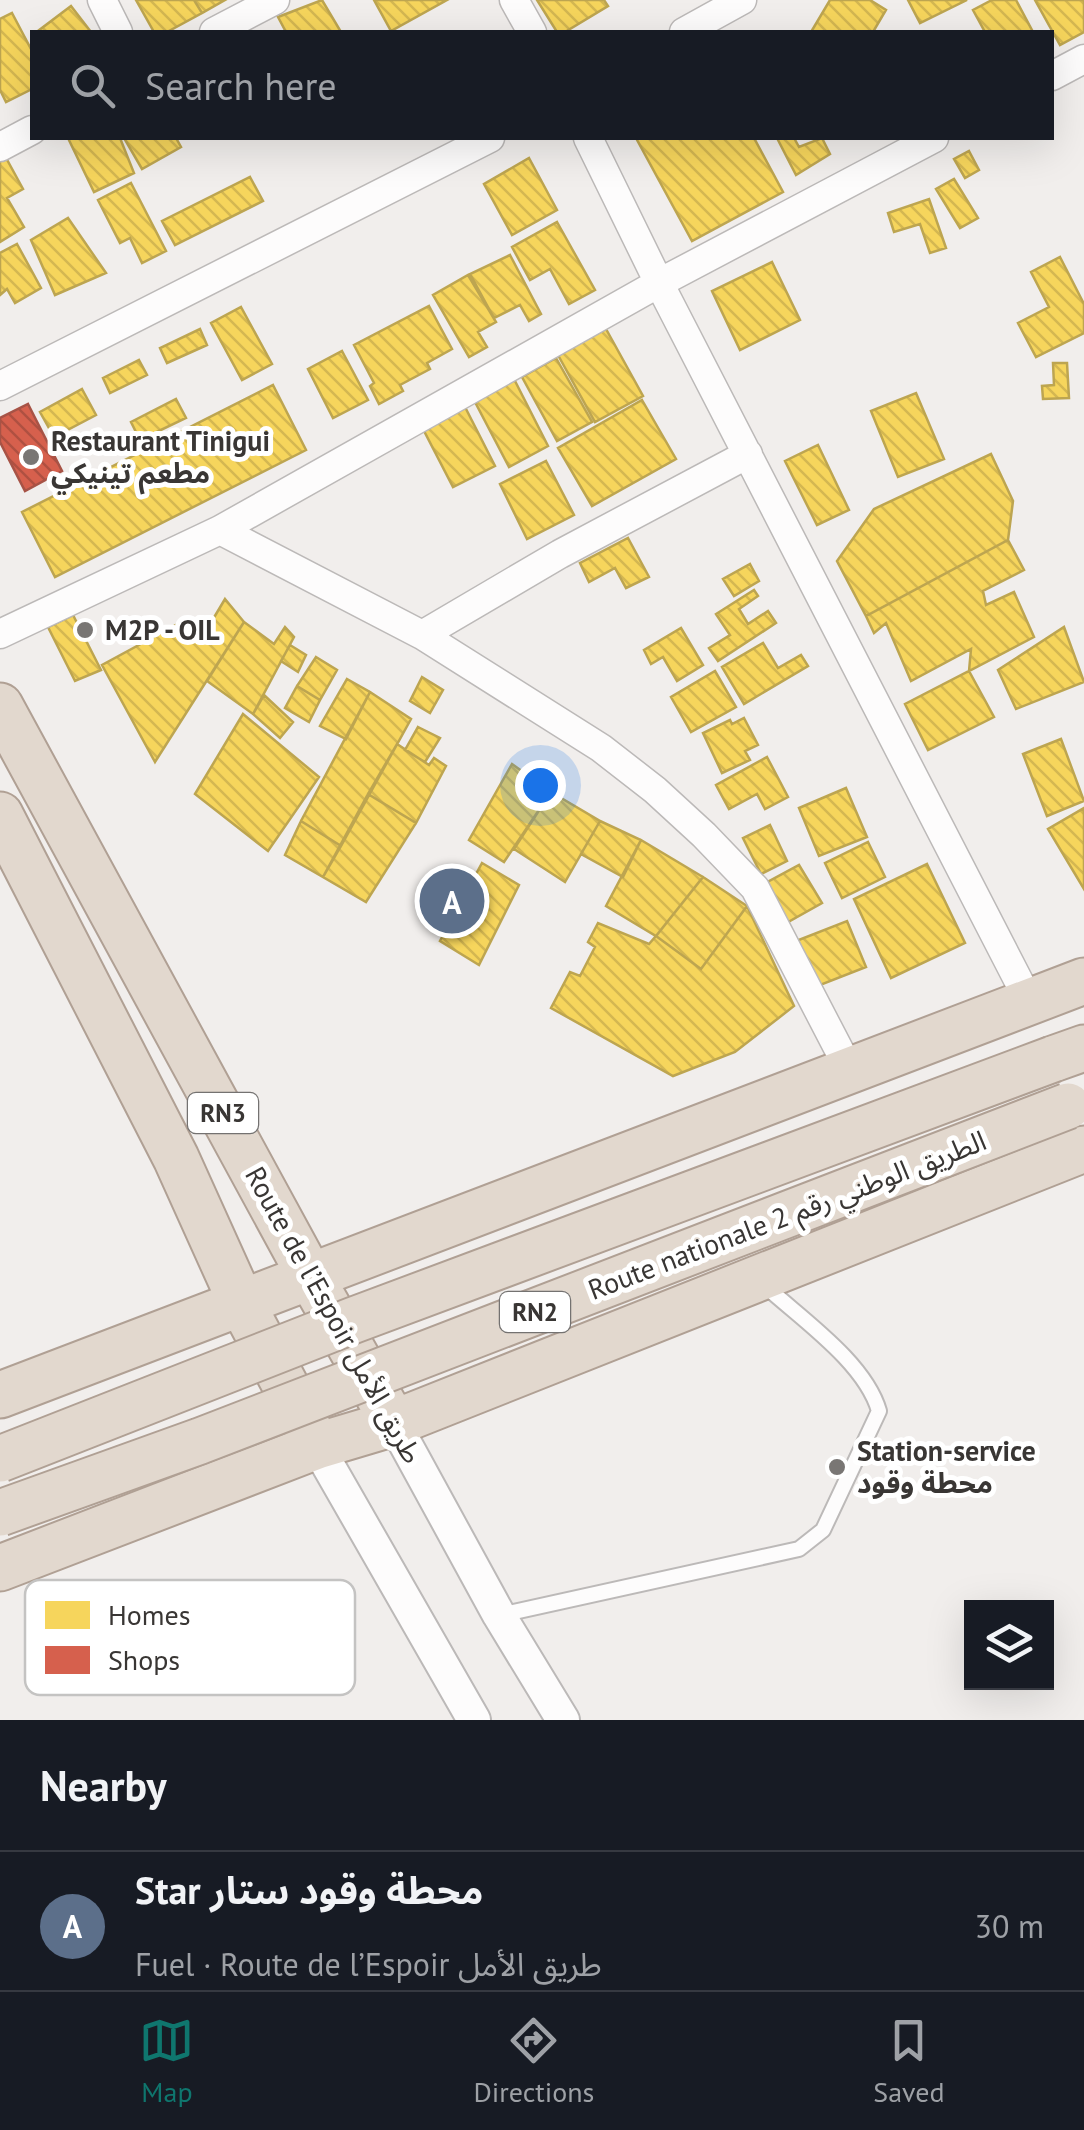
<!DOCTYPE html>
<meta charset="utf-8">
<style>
:root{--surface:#171b24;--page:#242831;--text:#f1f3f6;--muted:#9ea1a6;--line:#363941;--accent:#0f766e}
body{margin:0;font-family:"PT Sans","Noto Sans Arabic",sans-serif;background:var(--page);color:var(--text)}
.controls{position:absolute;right:30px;bottom:30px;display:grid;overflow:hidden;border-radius:0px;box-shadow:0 10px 40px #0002}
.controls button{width:90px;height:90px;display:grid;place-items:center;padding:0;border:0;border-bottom:2px solid var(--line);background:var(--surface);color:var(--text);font:50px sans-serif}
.you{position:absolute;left:540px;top:785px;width:35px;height:35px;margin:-25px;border:8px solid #fff;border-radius:50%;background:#1a73e8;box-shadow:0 0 0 15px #1a73e833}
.badge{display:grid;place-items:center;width:65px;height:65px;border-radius:50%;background:var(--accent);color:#fff;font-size:32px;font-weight:700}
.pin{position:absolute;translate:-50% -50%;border:5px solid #fff;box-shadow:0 2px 10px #0006}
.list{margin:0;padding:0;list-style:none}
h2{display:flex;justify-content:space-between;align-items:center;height:130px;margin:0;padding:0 40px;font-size:42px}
h2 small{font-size:32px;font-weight:400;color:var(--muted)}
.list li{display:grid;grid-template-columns:65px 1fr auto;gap:30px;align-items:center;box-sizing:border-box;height:140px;padding:0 40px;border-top:2px solid var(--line)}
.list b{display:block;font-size:38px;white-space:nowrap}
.list p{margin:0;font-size:32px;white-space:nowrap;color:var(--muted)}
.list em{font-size:32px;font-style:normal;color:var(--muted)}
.icon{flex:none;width:55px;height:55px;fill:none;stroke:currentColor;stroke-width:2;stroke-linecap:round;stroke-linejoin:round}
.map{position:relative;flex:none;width:1084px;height:1720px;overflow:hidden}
.search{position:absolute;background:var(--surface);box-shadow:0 10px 40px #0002;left:30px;right:30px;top:30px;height:110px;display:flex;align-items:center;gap:25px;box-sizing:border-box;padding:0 35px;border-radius:0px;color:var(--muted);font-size:38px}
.sheet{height:270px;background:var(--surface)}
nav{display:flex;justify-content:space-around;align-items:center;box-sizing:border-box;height:140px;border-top:2px solid var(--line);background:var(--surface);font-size:28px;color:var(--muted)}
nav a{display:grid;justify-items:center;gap:5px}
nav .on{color:var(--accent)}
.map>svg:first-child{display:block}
.homes{fill:url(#homes-back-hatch);stroke:#bda550;stroke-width:2.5}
.shops{fill:url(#shops-back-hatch);stroke:#a75346;stroke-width:2.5}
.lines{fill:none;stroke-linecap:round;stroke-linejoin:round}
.service-casing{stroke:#bcb9b8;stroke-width:18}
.minor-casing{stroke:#bcb9b8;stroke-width:31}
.tertiary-casing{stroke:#bcb9b8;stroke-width:36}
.trunk-casing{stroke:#b0a094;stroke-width:49}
.service{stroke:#fdfcfc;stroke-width:14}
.minor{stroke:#fdfcfc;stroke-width:28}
.tertiary{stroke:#fdfcfc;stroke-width:32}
.trunk{stroke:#e2d8ce;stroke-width:45}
.trunk-bridge-casing{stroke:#b0a094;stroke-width:49;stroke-linecap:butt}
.trunk-bridge{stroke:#e2d8ce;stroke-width:45}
.poi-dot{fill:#797674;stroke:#fff;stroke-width:4}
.labels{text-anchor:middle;stroke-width:10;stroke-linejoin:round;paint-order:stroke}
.shield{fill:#fff;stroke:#747271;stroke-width:2.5}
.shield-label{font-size:25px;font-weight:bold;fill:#393634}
.poi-label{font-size:28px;font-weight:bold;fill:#393634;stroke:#fff;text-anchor:start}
.street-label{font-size:28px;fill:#393634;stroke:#fff}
.key{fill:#fff;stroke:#c4c3c2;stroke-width:2.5}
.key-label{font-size:28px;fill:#393634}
</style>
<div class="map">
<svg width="1084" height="1720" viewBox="0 0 1084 1720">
<defs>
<pattern id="homes-back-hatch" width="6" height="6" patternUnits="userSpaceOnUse" patternTransform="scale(2.5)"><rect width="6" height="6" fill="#f6d55c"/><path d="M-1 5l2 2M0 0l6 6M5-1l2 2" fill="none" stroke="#d4b751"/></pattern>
<pattern id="shops-back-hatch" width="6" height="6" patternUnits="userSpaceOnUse" patternTransform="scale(2.5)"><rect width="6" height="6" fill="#d6604d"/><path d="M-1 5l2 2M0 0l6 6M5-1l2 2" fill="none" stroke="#af5041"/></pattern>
</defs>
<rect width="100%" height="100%" fill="#f1eeec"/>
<path class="homes" d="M 136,0 L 194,0 L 202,13 L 167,32 L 154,32 Z
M 194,0 L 225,0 L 202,13 Z
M 322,0 L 341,32 L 286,32 L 278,17 Z
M 374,0 L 447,0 L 391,31 Z
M 537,0 L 604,0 L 608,6 L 565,32 L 557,32 Z
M 830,0 L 870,0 L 886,10 L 873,32 L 811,32 Z
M 908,0 L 967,0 L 920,23 Z
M 992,0 L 1016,0 L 1033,32 L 985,32 L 973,10 Z
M 1035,0 L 1084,0 L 1084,32 L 1060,45 Z
M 71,6 L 91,32 L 39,32 L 38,31 Z
M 12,13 L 32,51 L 32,89 L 6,102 L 0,90 L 0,19 Z
M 68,138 L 120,138 L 134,173 L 94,192 Z
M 124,138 L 176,138 L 181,147 L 142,169 Z
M 636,138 L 754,138 L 783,192 L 692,241 Z
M 777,138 L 794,138 L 799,147 L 822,138 L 830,154 L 796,175 Z
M 969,151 L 979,170 L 965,178 L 954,159 Z
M 5,156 L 23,189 L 7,198 L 24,227 L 0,242 L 0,159 Z
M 529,158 L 557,210 L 512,235 L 484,184 Z
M 250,177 L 263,201 L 175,245 L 162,221 Z
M 954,179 L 978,218 L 960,228 L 936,189 Z
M 131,183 L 166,251 L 142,263 L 130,238 L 120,243 L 98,200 Z
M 929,199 L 946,248 L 930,253 L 920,224 L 894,232 L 888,213 Z
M 68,218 L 106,273 L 55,295 L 31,240 Z
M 557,222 L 595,290 L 569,304 L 550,269 L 530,280 L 512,247 Z
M 17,244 L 41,288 L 15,303 L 7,289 L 0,295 L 0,253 Z
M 510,255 L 541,314 L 529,321 L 520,305 L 494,318 L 470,274 Z
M 1060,257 L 1084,304 L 1084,333 L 1036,357 L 1018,323 L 1049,307 L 1031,272 Z
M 772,262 L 800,320 L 740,350 L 712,291 Z
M 468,275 L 496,322 L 478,332 L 487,347 L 469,357 L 433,295 Z
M 429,306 L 452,349 L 427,363 L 430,369 L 400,385 L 403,391 L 379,404 L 370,386 L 374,383 L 354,345 Z
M 241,307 L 272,364 L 242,380 L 211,323 Z
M 200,329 L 207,345 L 167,363 L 160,348 Z
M 606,329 L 643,396 L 595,422 L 558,355 Z
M 342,351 L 368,400 L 333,418 L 308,369 Z
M 556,358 L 592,422 L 557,441 L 522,377 Z
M 139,360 L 147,375 L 110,393 L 103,378 Z
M 1053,363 L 1067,363 L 1069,398 L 1043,399 L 1042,386 L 1054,385 Z
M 514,379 L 548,446 L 509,467 L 474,400 Z
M 273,385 L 306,450 L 55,577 L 22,512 Z
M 82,389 L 96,415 L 54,437 L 40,412 Z
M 916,393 L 944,459 L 898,477 L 871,411 Z
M 176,399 L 186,418 L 140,440 L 131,422 Z
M 642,400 L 676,459 L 592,506 L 558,448 Z
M 464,405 L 495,466 L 453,487 L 422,427 Z
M 818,445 L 849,510 L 817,525 L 785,461 Z
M 991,454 L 1013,501 L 1008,540 L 866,616 L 837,561 L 874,509 Z
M 546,461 L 574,515 L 527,539 L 500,484 Z
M 628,538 L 649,577 L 626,588 L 615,568 L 589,582 L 580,563 Z
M 1008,540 L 1024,570 L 983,591 L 986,605 L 1014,592 L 1034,637 L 969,671 L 971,649 L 911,681 L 886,623 L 874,633 L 866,616 Z
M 750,564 L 759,581 L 734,596 L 723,579 Z
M 754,590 L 758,596 L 739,609 L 748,624 L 768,611 L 776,623 L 718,661 L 709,648 L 730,635 L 716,614 Z
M 225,599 L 244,622 L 155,762 L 102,665 L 185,620 L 203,636 Z
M 73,615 L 101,670 L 75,681 L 48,627 Z
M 244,622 L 274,644 L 285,627 L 294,637 L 253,714 L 207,681 Z
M 1064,627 L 1084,682 L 1016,709 L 998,670 Z
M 681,628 L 703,665 L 677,681 L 663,657 L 651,664 L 644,650 Z
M 763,643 L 778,668 L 801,655 L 808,666 L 744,704 L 722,667 Z
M 290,645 L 306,655 L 298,672 L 281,661 Z
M 316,657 L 337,670 L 320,700 L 297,686 Z
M 715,671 L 736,707 L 691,732 L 671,697 Z
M 969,671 L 994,717 L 928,750 L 905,704 Z
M 422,677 L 443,690 L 430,713 L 410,701 Z
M 347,679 L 370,692 L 346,739 L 320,726 Z
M 297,686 L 320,700 L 309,722 L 285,708 Z
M 370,692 L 411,719 L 341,846 L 301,821 Z
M 264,695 L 293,722 L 280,738 L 253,714 Z
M 243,714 L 319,777 L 268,851 L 195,794 Z
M 744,718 L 758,745 L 745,751 L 750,760 L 722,773 L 703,733 L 730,720 L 732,724 Z
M 418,727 L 440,738 L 425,762 L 405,750 Z
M 1061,739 L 1084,801 L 1047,816 L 1023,754 Z
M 397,744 L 429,765 L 434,758 L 446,766 L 416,823 L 368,794 Z
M 767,757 L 788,797 L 765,809 L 757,794 L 729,809 L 716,785 Z
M 512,764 L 551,792 L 504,862 L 469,840 Z
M 846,788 L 867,837 L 819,856 L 799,808 Z
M 551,792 L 600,821 L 565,882 L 514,849 Z
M 368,794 L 416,823 L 366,902 L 323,877 Z
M 1084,808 L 1084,889 L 1048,829 Z
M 301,821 L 341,846 L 323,877 L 285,855 Z
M 600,821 L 641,840 L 623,877 L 581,854 Z
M 770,825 L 787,861 L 761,874 L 743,838 Z
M 641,840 L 703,877 L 656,936 L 606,906 Z
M 868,842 L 885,877 L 842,898 L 825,863 Z
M 482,863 L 519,885 L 479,965 L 440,941 Z
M 927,864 L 965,943 L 891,978 L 854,899 Z
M 799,865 L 822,903 L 781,926 L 762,885 Z
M 703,877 L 747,906 L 701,969 L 656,936 Z
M 747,906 L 794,1006 L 735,1052 L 673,1076 L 551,1008 L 570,972 L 580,976 L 595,947 L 588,942 L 598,923 L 649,944 L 656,936 L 701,969 Z
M 847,921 L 866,967 L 810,989 L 791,943 Z"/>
<path class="shops" d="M 28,404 L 62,471 L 25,491 L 0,442 L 0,418 Z"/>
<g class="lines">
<defs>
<path id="service" d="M 500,1615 L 799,1549 L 823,1530 L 879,1411 C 865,1362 800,1318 763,1284"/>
<path id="minor" d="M 102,0 L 118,32
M 514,0 L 532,32
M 214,32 L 275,0
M 684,32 L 742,0
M 1052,76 L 1084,59
M 588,138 L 659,283 L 1029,1001
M 0,147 L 32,130
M 0,386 L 490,138
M 220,530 L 422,635 L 601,748 L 655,790 L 704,835 L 755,888 L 849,1069
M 0,634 L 220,530 L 659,283 L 934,138
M 422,635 L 560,554 L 748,454"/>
<path id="tertiary" d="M 394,1423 L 499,1615 L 563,1720
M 317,1446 L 474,1720"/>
<path id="trunk" d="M 0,706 L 309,1274 L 386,1409
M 0,815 L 176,1158 L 241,1302 L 314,1439
M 1053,1059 L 1084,1048
M 0,1395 L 1084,981
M 0,1568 L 317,1446 L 394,1423 L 1084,1149"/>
</defs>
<use href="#service" class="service-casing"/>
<use href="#minor" class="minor-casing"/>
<use href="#tertiary" class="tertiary-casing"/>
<use href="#trunk" class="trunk-casing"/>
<use href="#service" class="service"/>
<use href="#minor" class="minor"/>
<use href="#tertiary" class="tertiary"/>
<use href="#trunk" class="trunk"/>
<defs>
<path id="trunk-bridge" d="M 0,1459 L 354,1320 L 1053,1059
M 0,1513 L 200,1441 L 1068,1106"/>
</defs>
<use href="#trunk-bridge" class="trunk-bridge-casing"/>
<use href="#trunk-bridge" class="trunk-bridge"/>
</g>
<g class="poi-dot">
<circle cx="31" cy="457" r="10"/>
<circle cx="85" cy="630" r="10"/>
<circle cx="837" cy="1467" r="10"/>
</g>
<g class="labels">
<g class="shield">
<rect x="188" y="1093" width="70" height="40" rx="8"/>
<rect x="500" y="1292" width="70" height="40" rx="8"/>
</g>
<g class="shield-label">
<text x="223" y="1122">RN3</text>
<text x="535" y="1321">RN2</text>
</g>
<g class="poi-label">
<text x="51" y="451">Restaurant Tinigui<tspan x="51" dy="32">مطعم تينيكي</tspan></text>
<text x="105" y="640">M2P - OIL</text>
<text x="857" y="1461">Station-service<tspan x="857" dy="32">محطة وقود</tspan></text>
</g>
<g class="street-label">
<text transform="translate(787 1215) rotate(-21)" y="10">Route nationale الطريق الوطني رقم 2</text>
<text transform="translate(334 1315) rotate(61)" y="10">Route de l’Espoir طريق الأمل</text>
</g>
</g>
<rect x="25" y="1580" width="330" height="115" rx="15" class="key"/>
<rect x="45" y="1601" width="45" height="28" fill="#f6d55c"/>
<rect x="45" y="1646" width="45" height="28" fill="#d6604d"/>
<g class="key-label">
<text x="108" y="1625">Homes</text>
<text x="108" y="1670">Shops</text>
</g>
</svg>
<div class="controls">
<button><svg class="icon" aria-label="layers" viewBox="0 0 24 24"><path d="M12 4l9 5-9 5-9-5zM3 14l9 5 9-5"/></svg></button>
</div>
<div class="you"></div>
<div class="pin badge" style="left:452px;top:901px;background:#5c6f8a">A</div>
<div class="search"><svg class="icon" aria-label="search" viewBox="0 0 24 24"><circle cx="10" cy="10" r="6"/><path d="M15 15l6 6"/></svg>Search here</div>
</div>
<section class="sheet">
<h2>Nearby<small></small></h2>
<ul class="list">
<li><span class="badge" style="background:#5c6f8a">A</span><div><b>Star محطة وقود ستار</b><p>Fuel · Route de l’Espoir طريق الأمل</p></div><em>30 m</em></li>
</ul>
</section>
<nav>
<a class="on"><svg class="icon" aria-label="map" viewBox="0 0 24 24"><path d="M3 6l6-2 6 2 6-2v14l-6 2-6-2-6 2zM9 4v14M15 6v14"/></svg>Map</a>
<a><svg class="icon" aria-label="directions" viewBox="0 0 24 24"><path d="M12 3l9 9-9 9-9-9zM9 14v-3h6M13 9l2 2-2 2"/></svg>Directions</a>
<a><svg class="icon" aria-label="saved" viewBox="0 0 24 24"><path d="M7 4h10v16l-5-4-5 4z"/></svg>Saved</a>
</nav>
